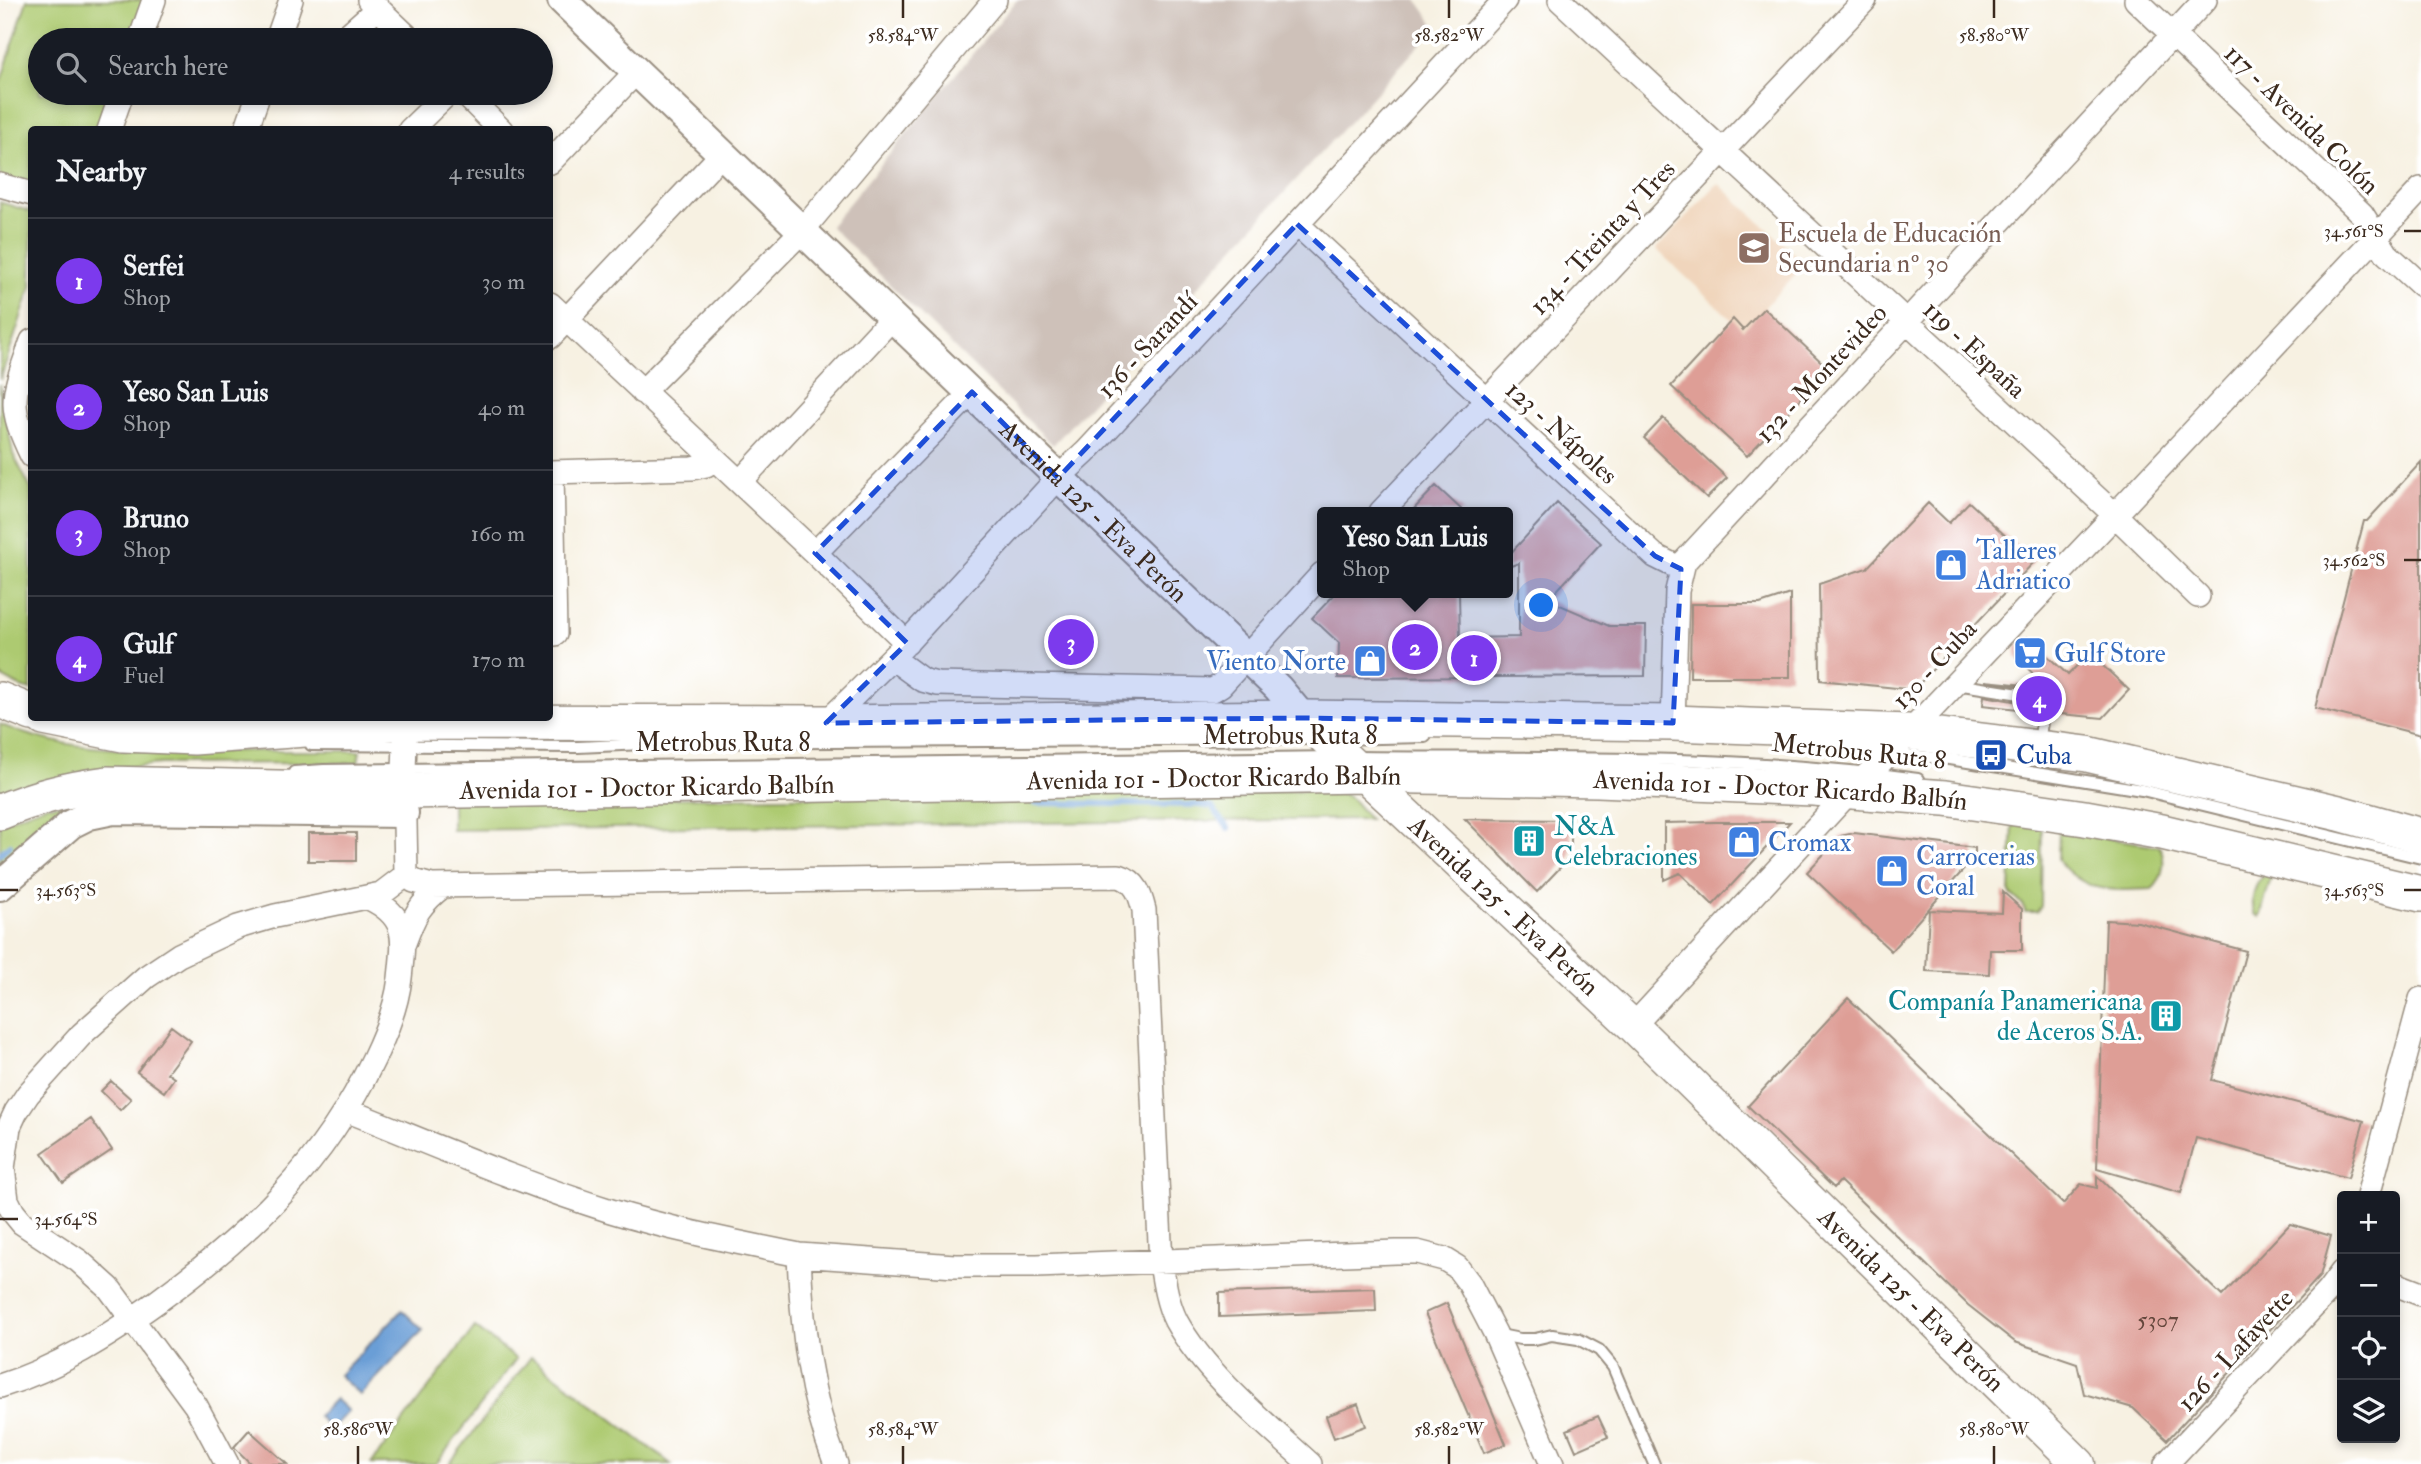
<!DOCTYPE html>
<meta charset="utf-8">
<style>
:root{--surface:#171b24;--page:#20242c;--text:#f1f3f6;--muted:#9ea1a6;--line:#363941;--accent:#7c3aed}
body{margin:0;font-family:"IM FELL Double Pica",serif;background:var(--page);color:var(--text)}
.controls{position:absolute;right:21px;bottom:21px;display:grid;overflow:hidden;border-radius:7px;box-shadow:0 4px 10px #0003}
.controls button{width:63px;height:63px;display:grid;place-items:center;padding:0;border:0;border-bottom:2px solid var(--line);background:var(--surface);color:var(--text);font:35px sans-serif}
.you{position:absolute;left:1542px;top:606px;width:24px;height:24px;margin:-18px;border:5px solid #fff;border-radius:50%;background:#1a73e8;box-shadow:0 0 0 10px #1a73e833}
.badge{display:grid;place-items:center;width:46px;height:46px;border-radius:50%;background:var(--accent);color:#fff;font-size:23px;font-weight:700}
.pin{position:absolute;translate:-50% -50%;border:4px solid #fff;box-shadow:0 2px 7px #0006}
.popup{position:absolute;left:1317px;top:507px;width:196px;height:91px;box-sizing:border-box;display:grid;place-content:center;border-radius:7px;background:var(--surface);filter:drop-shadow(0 2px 5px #0005);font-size:23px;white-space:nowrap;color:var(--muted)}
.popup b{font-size:26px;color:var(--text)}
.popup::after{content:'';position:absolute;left:50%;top:100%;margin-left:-14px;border:14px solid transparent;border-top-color:var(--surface)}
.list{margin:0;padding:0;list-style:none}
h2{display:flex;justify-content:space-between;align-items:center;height:91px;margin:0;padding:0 28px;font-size:30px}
h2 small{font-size:23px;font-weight:400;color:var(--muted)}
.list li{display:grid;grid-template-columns:46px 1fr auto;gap:21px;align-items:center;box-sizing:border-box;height:126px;padding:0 28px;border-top:2px solid var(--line)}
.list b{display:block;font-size:26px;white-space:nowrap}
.list p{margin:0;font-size:23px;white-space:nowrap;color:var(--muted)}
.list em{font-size:23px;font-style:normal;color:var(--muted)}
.icon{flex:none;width:38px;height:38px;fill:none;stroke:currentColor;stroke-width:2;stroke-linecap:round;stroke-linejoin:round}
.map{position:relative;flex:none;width:2421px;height:1464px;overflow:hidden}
.search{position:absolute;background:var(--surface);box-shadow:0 4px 10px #0003;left:28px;top:28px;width:525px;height:77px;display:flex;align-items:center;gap:18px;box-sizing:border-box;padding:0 24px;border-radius:38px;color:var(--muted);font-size:26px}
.panel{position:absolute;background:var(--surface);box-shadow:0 4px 10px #0003;left:28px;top:126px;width:525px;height:595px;border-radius:7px}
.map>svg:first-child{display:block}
.built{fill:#f0d5bc}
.industrial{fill:#cec1b9}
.green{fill:#adca71;stroke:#747a48;stroke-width:2}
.water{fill:#6b9ed6;stroke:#53647a;stroke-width:2}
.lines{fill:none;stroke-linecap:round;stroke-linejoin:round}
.stream{stroke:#6b9ed6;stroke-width:6}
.building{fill:#de9e96}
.service-casing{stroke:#998e80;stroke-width:14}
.minor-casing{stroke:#998e80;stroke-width:26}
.tertiary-casing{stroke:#998e80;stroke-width:32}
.secondary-casing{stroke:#998e80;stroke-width:35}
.primary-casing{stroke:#998e80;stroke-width:38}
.service{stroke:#fff;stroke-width:10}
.minor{stroke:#fff;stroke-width:23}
.tertiary{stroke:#fff;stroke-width:28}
.secondary{stroke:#fff;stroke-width:32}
.primary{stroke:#fff;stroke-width:35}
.marked{fill:#1d4ed8;fill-opacity:0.2;stroke:#1d4ed8;stroke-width:5;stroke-dasharray:14 9;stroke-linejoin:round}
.ticks{fill:none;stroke:#3b2a1e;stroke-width:2.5}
.labels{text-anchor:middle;stroke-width:7;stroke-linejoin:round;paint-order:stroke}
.number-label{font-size:23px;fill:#64473c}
.street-label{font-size:26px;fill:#3b2a1e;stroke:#fff}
.education-label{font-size:26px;fill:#785e54;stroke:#fff;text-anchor:start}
.shop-label{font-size:26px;fill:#366cbe;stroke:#fff;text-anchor:start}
.transit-label{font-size:26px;fill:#164399;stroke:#fff;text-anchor:start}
.culture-label{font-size:26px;fill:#0d838f;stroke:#fff;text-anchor:start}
.ticks-label{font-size:18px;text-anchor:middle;fill:#3b2a1e;stroke:#fff;stroke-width:7;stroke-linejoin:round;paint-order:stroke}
</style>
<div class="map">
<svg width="2421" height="1464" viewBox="0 0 2421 1464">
<rect width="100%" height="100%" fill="#fff"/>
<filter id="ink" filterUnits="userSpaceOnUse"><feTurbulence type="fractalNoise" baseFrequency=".0143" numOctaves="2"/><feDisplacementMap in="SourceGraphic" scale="14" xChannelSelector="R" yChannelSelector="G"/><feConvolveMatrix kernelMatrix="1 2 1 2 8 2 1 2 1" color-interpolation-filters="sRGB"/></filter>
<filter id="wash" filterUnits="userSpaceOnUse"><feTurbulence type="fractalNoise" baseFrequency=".00686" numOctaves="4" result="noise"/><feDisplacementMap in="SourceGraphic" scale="28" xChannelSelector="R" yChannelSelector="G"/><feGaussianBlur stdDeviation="1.57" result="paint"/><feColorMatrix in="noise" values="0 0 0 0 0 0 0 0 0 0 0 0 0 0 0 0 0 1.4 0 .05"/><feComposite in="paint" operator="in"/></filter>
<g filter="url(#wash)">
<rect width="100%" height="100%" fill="#f7f1e2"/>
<path class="built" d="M 1718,183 L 1805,264 L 1743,330 L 1656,249 Z"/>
<path class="industrial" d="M 1017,0 L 1417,0 L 1436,27 L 1053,445 L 830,226 Z"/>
<path class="green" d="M 27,0 L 149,0 L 134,40 L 40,40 L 40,93 L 116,93 L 103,129 L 32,130 L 31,187 L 0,177 L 0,84 Z
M 0,202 L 32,212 L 31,287 L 0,380 Z
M 0,384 L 13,454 L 31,489 L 31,690 L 20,687 L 0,676 Z
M 0,724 C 64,753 136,750 205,751 C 256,751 308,751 360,751 L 358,763 L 160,764 L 110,769 L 0,797 Z
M 1337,790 L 1353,800 L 1369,819 L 452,830 L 452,801 Z
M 110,803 L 0,869 L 0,823 L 46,805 Z
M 2013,823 L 2042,825 L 2041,906 L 2037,912 L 2025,912 L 2024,906 L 2010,893 Z
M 2059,831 L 2159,846 C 2167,858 2163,880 2152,889 C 2112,891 2085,894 2058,860 Z
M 2272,874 L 2260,917 L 2255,914 C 2250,902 2254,882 2265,875 Z
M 475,1327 L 516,1359 L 436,1464 L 371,1464 Z
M 531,1357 L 671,1464 L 449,1464 Z"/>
<path class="water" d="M 402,1310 L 423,1330 L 360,1395 L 339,1375 Z
M 335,1399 L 348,1411 L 331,1429 L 318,1416 Z"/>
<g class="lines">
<path class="stream" d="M 1034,803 L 1200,805 L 1212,807 L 1228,828
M 0,854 L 10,845"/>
</g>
<g id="blocks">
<path class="building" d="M 1764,308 L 1829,369 L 1747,456 L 1671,386 L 1733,319 L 1743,330 Z
M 1663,418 L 1727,478 L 1707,498 L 1644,438 Z
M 2421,462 L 2421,735 L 2315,708 L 2364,521 L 2367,521 Z
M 1436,486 L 1464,512 L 1411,512 Z
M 1969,502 L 2034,562 L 1920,683 L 1906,689 L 1820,680 L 1819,584 L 1867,568 L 1928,503 L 1949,523 Z
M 1557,503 L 1601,543 L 1548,600 L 1609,626 L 1646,626 L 1645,676 L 1338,678 L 1339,643 L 1312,618 L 1336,593 L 1459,593 L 1460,638 L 1519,637 L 1519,563 L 1508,567 L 1508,556 Z
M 1790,594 L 1790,677 L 1690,677 L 1691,604 L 1760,604 Z
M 2027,637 L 2068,675 L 2089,653 L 2129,690 L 2103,718 L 2051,713 L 2053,698 L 2049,691 L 1985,681 L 2047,687 L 2016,657 L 2016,648 Z
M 1984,696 L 2036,705 L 2035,711 L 1983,705 Z
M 1465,819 L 1571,820 L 1571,856 L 1537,892 Z
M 1716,822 L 1790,822 L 1713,905 L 1680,873 L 1664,880 L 1664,823 Z
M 308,833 L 356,833 L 356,861 L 308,861 Z
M 1854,833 L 1975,848 L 1975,857 L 1891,951 L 1807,872 L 1841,836 Z
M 2003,892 L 2022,909 L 2022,950 L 1990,950 L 1989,974 L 1926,971 L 1929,910 L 2002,913 Z
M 2106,920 L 2138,922 L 2246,951 L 2212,1080 L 2364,1121 L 2348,1178 L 2196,1138 L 2181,1193 L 2097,1169 Z
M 1848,998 L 2063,1204 L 2081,1184 L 2097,1188 L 2097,1176 L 2222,1296 L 2290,1224 L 2331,1236 L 2320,1276 L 2167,1440 L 2133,1408 L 2084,1394 L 2077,1363 L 2015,1342 L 1968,1305 L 1840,1181 L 1834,1188 L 1748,1106 Z
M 171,1026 L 191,1041 L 167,1073 L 174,1078 L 164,1092 L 137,1072 Z
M 111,1081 L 131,1099 L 120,1110 L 101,1091 Z
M 91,1119 L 112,1150 L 63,1183 L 42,1153 Z
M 1375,1288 L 1376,1311 L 1219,1317 L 1219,1293 Z
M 1447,1303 L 1506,1444 L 1484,1453 L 1425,1313 Z
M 1358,1404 L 1366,1426 L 1334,1438 L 1326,1416 Z
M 1598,1416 L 1608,1437 L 1576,1451 L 1567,1430 Z
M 249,1430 L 287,1464 L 251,1464 L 234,1447 Z"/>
</g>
</g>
<g filter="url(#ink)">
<use href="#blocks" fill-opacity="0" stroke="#998e80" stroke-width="2"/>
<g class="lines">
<defs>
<path id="service" d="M 1956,684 L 2045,698 L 2039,745
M 1336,739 L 1425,737
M 311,745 L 578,747 L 665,743 L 1317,739
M 1816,746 L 1949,759 L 2142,790 L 2421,858
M 1354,757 C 1543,759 1731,753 1918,779
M 294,772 L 324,770 L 1335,757
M 1495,1334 L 1520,1339 L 1535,1339 L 1552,1335 L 1578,1339 L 1599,1350 L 1613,1367 L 1654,1464"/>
<path id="minor" d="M 369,0 L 411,40
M 1560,0 L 2115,515 L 2198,596
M 2136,0 L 2362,214 L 2387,254 L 2421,285
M 140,40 L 154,0
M 277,40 L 291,0
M 342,40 L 378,8
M 464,93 L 501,130
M 109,130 L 122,93
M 246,130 L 259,93
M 410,130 L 448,93
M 550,162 L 636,72
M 0,185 L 32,194
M 1297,224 L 1655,556 L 1681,569
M 550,304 L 815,553 L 907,643
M 550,337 L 721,155
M 32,341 C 13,395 6,403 32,456
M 642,392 L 801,232 L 995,0
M 550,472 L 692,468 L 706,465 L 714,459
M 552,472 L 555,634
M 740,482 L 893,317
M 1381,512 L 1865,0
M 815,553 L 972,392
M 892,658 L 922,680 L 937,684 L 1213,690 L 1221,685 L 1322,574
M 406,718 L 404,770 L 406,875
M 826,723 L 899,651 L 1058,478 L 1086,452 L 1505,0
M 1673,723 L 1677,591 L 1684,562 L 2205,0
M 404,943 C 414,916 419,904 443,886
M 1633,1026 L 1850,791 L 1890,753 L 2115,515 L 2421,189
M 346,1110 C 434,1145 521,1183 611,1211 C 673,1230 736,1242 799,1255
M 2368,1196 L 2421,999
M 2395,1284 L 2421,1294
M 0,1386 C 58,1368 109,1336 158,1301 C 251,1233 324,1164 374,1058 C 386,1033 397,1005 400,978 C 404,939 409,917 369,898
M 227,1464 L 196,1406 L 109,1288 L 79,1261 L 22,1223 L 13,1212 L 7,1200 L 3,1168 L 9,1127 L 16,1112 L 28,1094 L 82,1034 L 146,977 L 179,955 L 238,927 L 275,916 L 381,894 L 406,875 L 414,881 L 432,886 L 1119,876 C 1136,881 1140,894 1144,910 L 1161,1263 C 1164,1282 1167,1303 1176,1321 C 1205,1374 1265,1423 1310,1464
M 836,1464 C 809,1396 802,1327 799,1255 L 955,1266 L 1037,1266 L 1396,1252 L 1417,1252 L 1444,1259 L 1457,1267 L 1469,1283 L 1495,1333 L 1552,1464
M 2166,1464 L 2328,1291 L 2342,1272"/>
<g id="tertiary">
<path id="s1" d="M 562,0 L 1278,688 L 1303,718"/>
<path d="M 0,886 L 71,824 L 89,815 L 113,810 L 404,813"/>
</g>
<g id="secondary">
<path id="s2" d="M 1303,718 L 1633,1026 L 2079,1464"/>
</g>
<g id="primary">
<path d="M 0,700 L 32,713"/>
<path d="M 44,718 L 123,734 L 194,737 L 406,722 L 826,723 L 1303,718 L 1673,723 L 1908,732 L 2087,754 L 2339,813 L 2421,836"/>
<path id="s3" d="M 0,812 C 35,797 69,789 107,784 L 404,791 L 1364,775 L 1598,779 L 1813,788 L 1945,798 L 2085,818 L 2162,832 L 2421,894"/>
</g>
</defs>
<use href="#service" class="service-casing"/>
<use href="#minor" class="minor-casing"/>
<use href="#tertiary" class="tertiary-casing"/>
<use href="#secondary" class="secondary-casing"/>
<use href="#primary" class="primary-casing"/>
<use href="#service" class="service"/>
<use href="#minor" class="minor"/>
<use href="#tertiary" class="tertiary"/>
<use href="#secondary" class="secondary"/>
<use href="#primary" class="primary"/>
</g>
</g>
<path class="marked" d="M 1297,224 L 1655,556 L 1681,569 L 1673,723 L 1303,718 L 826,723 L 907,643 L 815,553 L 972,392 L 1058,478 Z"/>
<path class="ticks" d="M 903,0 L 903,18M 1449,0 L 1449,18M 1994,0 L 1994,18M 2404,231 L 2421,231M 2404,560 L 2421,560M 0,890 L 18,890M 2404,890 L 2421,890M 0,1219 L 18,1219M 358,1446 L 358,1464M 903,1446 L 903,1464M 1449,1446 L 1449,1464M 1994,1446 L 1994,1464"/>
<defs>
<symbol id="school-square" viewBox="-11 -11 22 22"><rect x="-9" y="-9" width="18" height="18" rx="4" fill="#8d6e63" stroke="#fff"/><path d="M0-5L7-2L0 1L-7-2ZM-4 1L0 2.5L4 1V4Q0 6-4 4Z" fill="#fff"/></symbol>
<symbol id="shop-square" viewBox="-11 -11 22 22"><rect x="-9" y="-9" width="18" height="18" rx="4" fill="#3f7fe0" stroke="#fff"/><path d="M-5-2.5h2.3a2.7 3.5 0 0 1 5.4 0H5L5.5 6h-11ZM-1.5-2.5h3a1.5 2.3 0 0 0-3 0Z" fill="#fff"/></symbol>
<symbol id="supermarket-square" viewBox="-11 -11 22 22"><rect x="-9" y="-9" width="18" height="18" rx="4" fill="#3f7fe0" stroke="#fff"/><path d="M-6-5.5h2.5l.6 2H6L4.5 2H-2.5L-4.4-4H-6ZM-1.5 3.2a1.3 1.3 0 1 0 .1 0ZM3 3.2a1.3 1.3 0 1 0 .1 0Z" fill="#fff"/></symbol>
<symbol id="bus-square" viewBox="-11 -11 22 22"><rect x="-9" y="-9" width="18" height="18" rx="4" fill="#1a4fb4" stroke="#fff"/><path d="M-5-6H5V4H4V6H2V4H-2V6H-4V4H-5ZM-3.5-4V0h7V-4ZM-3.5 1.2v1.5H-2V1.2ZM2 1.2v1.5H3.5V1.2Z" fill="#fff"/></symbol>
<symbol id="building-square" viewBox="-11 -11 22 22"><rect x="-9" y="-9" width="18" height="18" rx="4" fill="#0f9aa8" stroke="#fff"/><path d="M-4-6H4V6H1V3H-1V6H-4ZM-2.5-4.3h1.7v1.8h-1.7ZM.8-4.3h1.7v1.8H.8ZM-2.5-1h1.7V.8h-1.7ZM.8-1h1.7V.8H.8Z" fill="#fff"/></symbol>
</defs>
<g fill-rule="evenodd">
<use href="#school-square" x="1735" y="229" width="38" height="38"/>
<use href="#shop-square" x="1932" y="546" width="38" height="38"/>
<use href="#supermarket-square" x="2011" y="634" width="38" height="38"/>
<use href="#shop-square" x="1351" y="642" width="38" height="38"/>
<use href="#bus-square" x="1972" y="736" width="38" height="38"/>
<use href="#building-square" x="1510" y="822" width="38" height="38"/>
<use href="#shop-square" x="1725" y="823" width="38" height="38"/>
<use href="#shop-square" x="1873" y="852" width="38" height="38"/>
<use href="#building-square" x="2147" y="997" width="38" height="38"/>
</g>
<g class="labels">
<g class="number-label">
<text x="2158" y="1327">5307</text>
</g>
<g class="street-label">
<text transform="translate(2302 119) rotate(44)" y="9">117 - Avenida Colón</text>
<text transform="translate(1602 237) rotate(-47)" y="9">134 - Treinta y Tres</text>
<text transform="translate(1147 345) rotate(-47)" y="9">136 - Sarandí</text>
<text transform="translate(1975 349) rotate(43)" y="9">119 - España</text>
<text transform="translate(1821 373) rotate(-47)" y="9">132 - Montevideo</text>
<text transform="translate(1562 432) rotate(42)" y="9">123 - Nápoles</text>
<text dy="9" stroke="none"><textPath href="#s1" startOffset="738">Avenida 125 - Eva Perón</textPath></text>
<text transform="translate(1934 664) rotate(-47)" y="9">130 - Cuba</text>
<text x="1290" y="744">Metrobus Ruta 8</text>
<text x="723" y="751">Metrobus Ruta 8</text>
<text transform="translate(1859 751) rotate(6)" y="9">Metrobus Ruta 8</text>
<text dy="9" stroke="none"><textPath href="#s3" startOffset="1218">Avenida 101 - Doctor Ricardo Balbín</textPath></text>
<text dy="9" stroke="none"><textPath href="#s3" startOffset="651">Avenida 101 - Doctor Ricardo Balbín</textPath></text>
<text dy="9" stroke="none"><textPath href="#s3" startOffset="1785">Avenida 101 - Doctor Ricardo Balbín</textPath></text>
<text dy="9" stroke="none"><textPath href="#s2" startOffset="275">Avenida 125 - Eva Perón</textPath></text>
<text dy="9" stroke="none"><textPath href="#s2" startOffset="842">Avenida 125 - Eva Perón</textPath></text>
<text transform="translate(2235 1350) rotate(-47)" y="9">126 - Lafayette</text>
</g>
<g class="education-label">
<text x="1778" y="242">Escuela de Educación<tspan x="1778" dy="30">Secundaria nº 30</tspan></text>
</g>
<g class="shop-label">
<text x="1976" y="559">Talleres<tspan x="1976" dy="30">Adriatico</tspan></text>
<text x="2054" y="662">Gulf Store</text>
<text x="1346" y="670" text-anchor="end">Viento Norte</text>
<text x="1768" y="851">Cromax</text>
<text x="1916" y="865">Carrocerias<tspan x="1916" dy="30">Coral</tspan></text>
</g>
<g class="transit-label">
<text x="2016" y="764">Cuba</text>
</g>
<g class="culture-label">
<text x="1554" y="835">N&amp;A<tspan x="1554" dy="30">Celebraciones</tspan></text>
<text x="2142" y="1010" text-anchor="end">Companía Panamericana<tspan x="2142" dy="30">de Aceros S.A.</tspan></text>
</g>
</g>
<g class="ticks-label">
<text x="903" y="41">58.584°W</text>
<text x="1449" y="41">58.582°W</text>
<text x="1994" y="41">58.580°W</text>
<text x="2354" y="237">34.561°S</text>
<text x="2354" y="566">34.562°S</text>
<text x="66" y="896">34.563°S</text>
<text x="2354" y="896">34.563°S</text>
<text x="66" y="1225">34.564°S</text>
<text x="358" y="1435">58.586°W</text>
<text x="903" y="1435">58.584°W</text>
<text x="1449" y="1435">58.582°W</text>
<text x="1994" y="1435">58.580°W</text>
</g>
</svg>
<div class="controls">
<button>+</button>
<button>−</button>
<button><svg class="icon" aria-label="locate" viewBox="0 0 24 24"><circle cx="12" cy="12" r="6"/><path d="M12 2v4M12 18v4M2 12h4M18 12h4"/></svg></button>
<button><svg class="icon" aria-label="layers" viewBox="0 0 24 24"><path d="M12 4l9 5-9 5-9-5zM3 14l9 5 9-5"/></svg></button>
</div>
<div class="you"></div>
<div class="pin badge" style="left:1474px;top:658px">1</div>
<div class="pin badge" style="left:1415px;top:647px">2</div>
<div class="popup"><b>Yeso San Luis</b>Shop</div>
<div class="pin badge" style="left:1071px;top:642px">3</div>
<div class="pin badge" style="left:2039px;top:699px">4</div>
<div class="search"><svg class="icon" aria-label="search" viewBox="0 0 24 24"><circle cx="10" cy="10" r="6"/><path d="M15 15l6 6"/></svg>Search here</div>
<section class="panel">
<h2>Nearby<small>4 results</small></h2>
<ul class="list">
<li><span class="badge">1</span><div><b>Serfei</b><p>Shop</p></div><em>30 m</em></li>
<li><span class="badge">2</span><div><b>Yeso San Luis</b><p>Shop</p></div><em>40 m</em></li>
<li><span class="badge">3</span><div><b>Bruno</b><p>Shop</p></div><em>160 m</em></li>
<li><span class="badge">4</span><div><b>Gulf</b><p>Fuel</p></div><em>170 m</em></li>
</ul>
</section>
</div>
